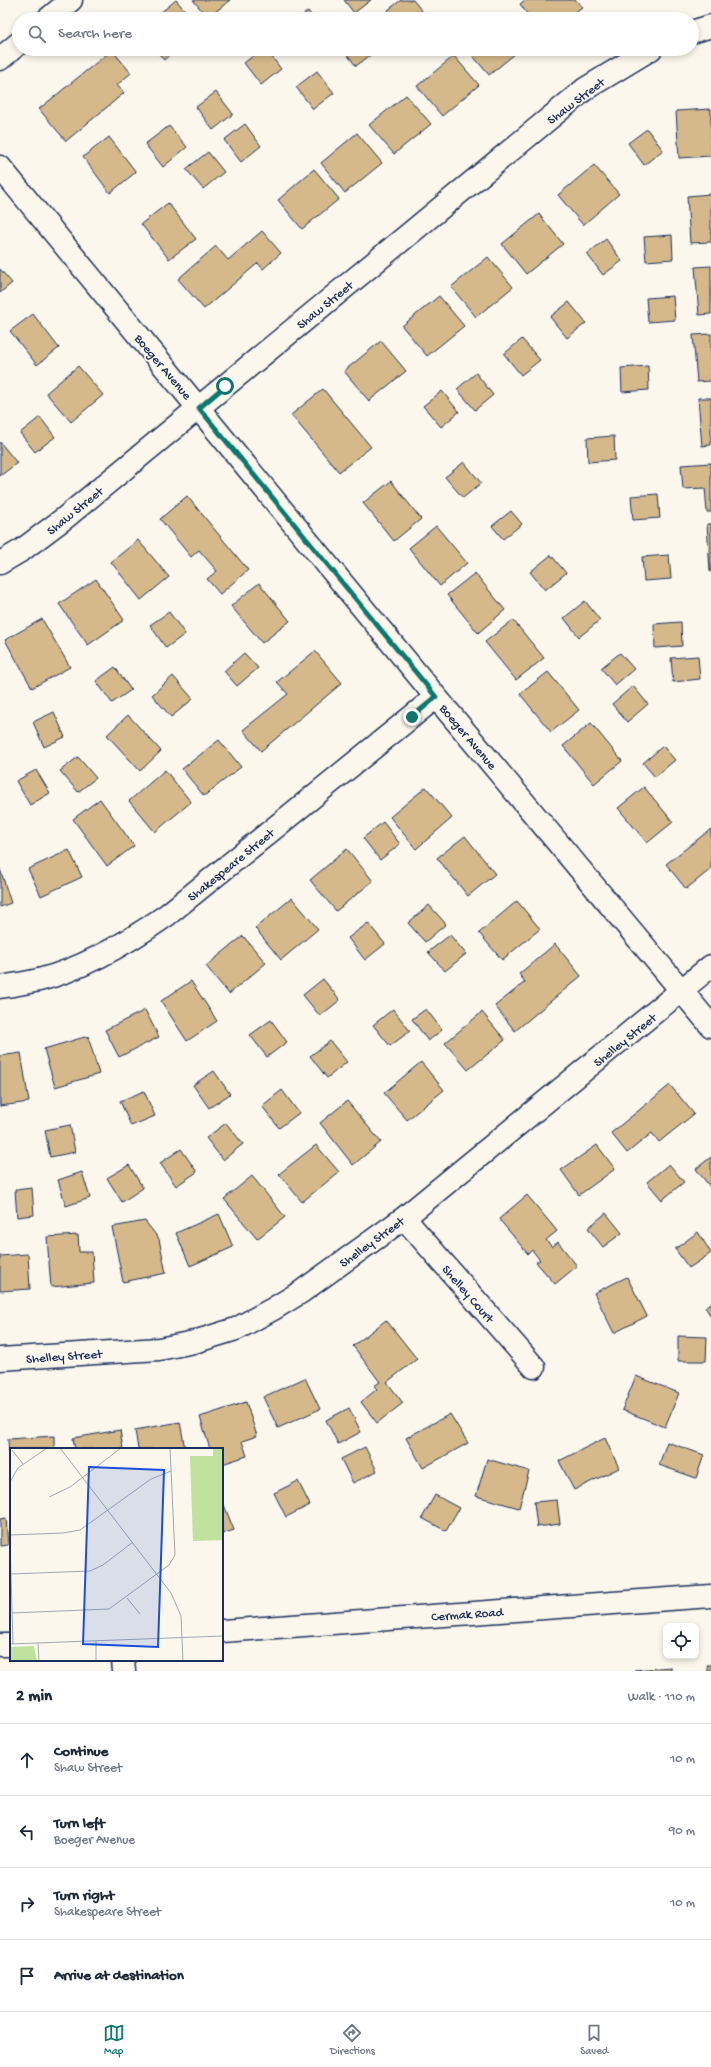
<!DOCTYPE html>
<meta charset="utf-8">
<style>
:root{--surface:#fff;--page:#f2f2f3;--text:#1f2937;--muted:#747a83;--line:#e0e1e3;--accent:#0f766e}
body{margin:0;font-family:"Gochi Hand",sans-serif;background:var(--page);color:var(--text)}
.controls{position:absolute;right:12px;bottom:12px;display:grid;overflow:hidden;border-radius:8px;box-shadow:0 2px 6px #0003}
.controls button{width:36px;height:36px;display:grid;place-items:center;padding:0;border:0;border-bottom:1px solid var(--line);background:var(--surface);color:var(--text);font:20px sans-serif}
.stop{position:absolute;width:12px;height:12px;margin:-9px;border:3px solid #0f766e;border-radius:50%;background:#fff}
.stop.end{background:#0f766e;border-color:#fff;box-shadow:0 1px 4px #0008}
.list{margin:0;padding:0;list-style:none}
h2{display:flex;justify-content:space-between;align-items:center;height:52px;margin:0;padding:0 16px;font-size:17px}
h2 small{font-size:13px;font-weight:400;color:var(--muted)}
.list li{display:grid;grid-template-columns:26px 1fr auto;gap:12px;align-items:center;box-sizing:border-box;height:72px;padding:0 16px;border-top:1px solid var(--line)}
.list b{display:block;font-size:15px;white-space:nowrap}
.list p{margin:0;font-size:13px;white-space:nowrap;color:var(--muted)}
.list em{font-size:13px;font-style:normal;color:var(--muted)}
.icon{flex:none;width:22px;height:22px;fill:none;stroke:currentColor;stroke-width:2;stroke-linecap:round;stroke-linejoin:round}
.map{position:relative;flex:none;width:711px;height:1671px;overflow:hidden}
.search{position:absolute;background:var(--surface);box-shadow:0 2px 6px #0003;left:12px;right:12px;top:12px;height:44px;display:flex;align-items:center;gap:10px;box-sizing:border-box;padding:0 14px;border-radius:22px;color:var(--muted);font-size:15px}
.sheet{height:340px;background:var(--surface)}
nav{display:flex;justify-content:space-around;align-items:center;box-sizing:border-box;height:56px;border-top:1px solid var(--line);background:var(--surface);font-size:11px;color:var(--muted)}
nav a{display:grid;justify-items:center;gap:2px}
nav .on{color:var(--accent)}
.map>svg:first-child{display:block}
.building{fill:#d5b98a;stroke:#1b2f5e}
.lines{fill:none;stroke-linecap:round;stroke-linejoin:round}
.minor-casing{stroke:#1b2f5e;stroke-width:25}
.major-casing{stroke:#1b2f5e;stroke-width:25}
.minor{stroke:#fbf7ec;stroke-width:22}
.major{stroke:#fbf7ec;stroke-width:22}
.route{stroke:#0f766e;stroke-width:5}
.labels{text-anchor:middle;stroke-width:3.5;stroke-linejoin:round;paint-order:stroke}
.street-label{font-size:13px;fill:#1b2f5e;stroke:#fbf7ec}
.inset-road{fill:none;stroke:#a1a7b3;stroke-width:1}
.view{fill:#1d4ed8;fill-opacity:0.15;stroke:#1d4ed8;stroke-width:2}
.inset-edge{fill:none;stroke:#1b2f5e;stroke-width:2}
</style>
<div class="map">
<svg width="711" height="1671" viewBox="0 0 711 1671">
<rect width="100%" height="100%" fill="#fbf7ec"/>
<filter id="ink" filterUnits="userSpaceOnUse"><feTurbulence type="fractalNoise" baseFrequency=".025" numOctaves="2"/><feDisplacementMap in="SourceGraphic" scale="8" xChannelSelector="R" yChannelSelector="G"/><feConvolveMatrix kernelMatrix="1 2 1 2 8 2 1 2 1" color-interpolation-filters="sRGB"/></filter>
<g filter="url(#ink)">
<path class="building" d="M 176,0 L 192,19 L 153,19 Z
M 193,0 L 230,0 L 208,18 Z
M 344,0 L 371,0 L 354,13 Z
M 401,0 L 413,0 L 426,16 L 422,19 L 395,19 L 388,10 Z
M 525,0 L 576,0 L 582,7 L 565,19 L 531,19 L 520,4 Z
M 308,11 L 314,19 L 298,19 Z
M 501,15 L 504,19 L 496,19 Z
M 155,49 L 177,49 L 164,60 Z
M 262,49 L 266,49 L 281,69 L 261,85 L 244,63 Z
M 343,49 L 376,49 L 377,50 L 356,66 Z
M 467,49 L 521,49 L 489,75 Z
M 112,50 L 131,73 L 117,85 L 124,93 L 66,141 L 39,109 Z
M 454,56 L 479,85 L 442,116 L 417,86 Z
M 317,71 L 334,93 L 313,109 L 296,87 Z
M 216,92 L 233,114 L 213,130 L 196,107 Z
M 406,95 L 431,124 L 394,154 L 369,125 Z
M 711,109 L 711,156 L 679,158 L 676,111 Z
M 245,124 L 261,146 L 241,162 L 224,140 Z
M 169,126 L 187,147 L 163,167 L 145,144 Z
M 647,129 L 663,150 L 644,165 L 628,143 Z
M 357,133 L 382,163 L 345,193 L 321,163 Z
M 109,137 L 136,172 L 110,193 L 83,157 Z
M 208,152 L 224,172 L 203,189 L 186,169 Z
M 594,165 L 619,194 L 583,225 L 558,195 Z
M 314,169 L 339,199 L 302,229 L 278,200 Z
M 711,194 L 711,242 L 690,243 L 687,196 Z
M 168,203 L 196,239 L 169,259 L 141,224 Z
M 539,214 L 563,244 L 526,274 L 502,244 Z
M 262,231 L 281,253 L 263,269 L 258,263 L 204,309 L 178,279 L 216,246 L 228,260 Z
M 672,235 L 673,259 L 646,261 L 644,237 Z
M 606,239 L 622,261 L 603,275 L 587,254 Z
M 488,257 L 513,287 L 476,317 L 451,287 Z
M 711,266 L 711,314 L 699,315 L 695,267 Z
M 0,269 L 12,283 L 0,293 Z
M 439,296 L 464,326 L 427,356 L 402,326 Z
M 673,296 L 675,320 L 648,322 L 646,298 Z
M 569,302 L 586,323 L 567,338 L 550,317 Z
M 33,314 L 59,348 L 37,365 L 10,331 Z
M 711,334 L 711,381 L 697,382 L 693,335 Z
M 522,339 L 540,360 L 521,375 L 504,354 Z
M 381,341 L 406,371 L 369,401 L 344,371 Z
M 78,366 L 103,395 L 71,422 L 46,393 Z
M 648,366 L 649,390 L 622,392 L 621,368 Z
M 476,373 L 493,395 L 475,410 L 457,389 Z
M 323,389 L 371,447 L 339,472 L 291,415 Z
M 442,391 L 459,412 L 441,427 L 423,406 Z
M 698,398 L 711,398 L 711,445 L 702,446 Z
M 40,417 L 55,437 L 35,452 L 20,433 Z
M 614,436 L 615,460 L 588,462 L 587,438 Z
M 0,442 L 17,463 L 0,476 Z
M 464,462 L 481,483 L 463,498 L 445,477 Z
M 711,463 L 711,512 L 707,512 L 705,488 L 683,489 L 681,465 Z
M 391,481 L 421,519 L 394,541 L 363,503 Z
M 658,494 L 660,518 L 633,520 L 631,496 Z
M 187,496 L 248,570 L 220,594 L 207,579 L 217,571 L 199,550 L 191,557 L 160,519 Z
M 511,511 L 522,524 L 503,539 L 492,526 Z
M 707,524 L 711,524 L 711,572 L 710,572 Z
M 436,526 L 467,563 L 440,586 L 409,548 Z
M 138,540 L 169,577 L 141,600 L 111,562 Z
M 551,555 L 566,573 L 545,590 L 530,572 Z
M 669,555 L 671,579 L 644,581 L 642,557 Z
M 475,573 L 505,610 L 478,633 L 447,595 Z
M 96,579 L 124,620 L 88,645 L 59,604 Z
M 259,583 L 290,621 L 262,643 L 231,606 Z
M 585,601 L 600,620 L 579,637 L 564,618 Z
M 169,612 L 185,634 L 166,648 L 150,625 Z
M 42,619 L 70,667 L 32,688 L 5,640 Z
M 513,620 L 544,658 L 516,680 L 485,642 Z
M 681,622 L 682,646 L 655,648 L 654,624 Z
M 315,651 L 342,683 L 261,751 L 243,730 L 288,694 L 277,682 Z
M 244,653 L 258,668 L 237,686 L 224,671 Z
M 620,653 L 634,669 L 615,685 L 601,668 Z
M 698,656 L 700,679 L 673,682 L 671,658 Z
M 115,667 L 131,690 L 112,703 L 96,681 Z
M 548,672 L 579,710 L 551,732 L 520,694 Z
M 173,676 L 193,699 L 171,717 L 152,695 Z
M 633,686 L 648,704 L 627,722 L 612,704 Z
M 54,712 L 65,737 L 44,747 L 33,722 Z
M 128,715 L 161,751 L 140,771 L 107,735 Z
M 591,723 L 622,761 L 594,784 L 563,746 Z
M 219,740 L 241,767 L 204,796 L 182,769 Z
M 663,746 L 675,760 L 655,777 L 643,763 Z
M 78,757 L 96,778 L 78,792 L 60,771 Z
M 36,770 L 50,793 L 30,805 L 16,781 Z
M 165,770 L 191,802 L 155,832 L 129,801 Z
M 426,787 L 452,818 L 416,849 L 390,817 Z
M 644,787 L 673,822 L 647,843 L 618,808 Z
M 100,799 L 134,846 L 107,866 L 73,819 Z
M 383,822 L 400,844 L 380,860 L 363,838 Z
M 711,829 L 711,869 L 686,889 L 666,864 Z
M 465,836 L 495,874 L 468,896 L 437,858 Z
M 347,849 L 373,881 L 336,911 L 310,880 Z
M 69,850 L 82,877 L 41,896 L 28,869 Z
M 0,869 L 11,903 L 0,907 Z
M 292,898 L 318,929 L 281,960 L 255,928 Z
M 517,901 L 540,929 L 502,960 L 479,933 Z
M 429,905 L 446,924 L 425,942 L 408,923 Z
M 368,923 L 385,944 L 365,960 L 348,938 Z
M 450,935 L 466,954 L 445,971 L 428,952 Z
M 243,936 L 266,963 L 229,994 L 206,966 Z
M 555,944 L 581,976 L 515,1031 L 495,1006 L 525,982 L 519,974 Z
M 323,979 L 340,1000 L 320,1016 L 303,995 Z
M 191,981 L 217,1021 L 187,1041 L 161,1001 Z
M 393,1009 L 410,1031 L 390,1046 L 373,1025 Z
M 426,1009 L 442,1030 L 428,1041 L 412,1019 Z
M 145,1010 L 159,1037 L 119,1057 L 105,1030 Z
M 482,1012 L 505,1040 L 468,1070 L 445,1043 Z
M 271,1020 L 287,1042 L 267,1057 L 250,1035 Z
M 88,1036 L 99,1074 L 55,1087 L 44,1049 Z
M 330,1041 L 347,1062 L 327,1078 L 310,1056 Z
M 21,1053 L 29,1102 L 0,1106 L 0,1056 Z
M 421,1062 L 444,1090 L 407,1120 L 384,1093 Z
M 214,1071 L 230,1094 L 209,1108 L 193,1085 Z
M 670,1085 L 694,1114 L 659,1142 L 652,1133 L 627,1153 L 611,1133 Z
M 282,1090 L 299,1113 L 279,1128 L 262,1106 Z
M 144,1091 L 155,1116 L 131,1126 L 120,1101 Z
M 347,1101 L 381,1142 L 353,1165 L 320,1123 Z
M 226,1123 L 243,1144 L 223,1160 L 206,1138 Z
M 70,1125 L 75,1152 L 50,1157 L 45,1130 Z
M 316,1145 L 339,1172 L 302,1202 L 279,1174 Z
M 597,1145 L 615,1169 L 579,1195 L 561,1170 Z
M 181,1149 L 197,1172 L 176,1186 L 160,1163 Z
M 711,1157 L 711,1188 L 696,1169 Z
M 669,1164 L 684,1182 L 662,1200 L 647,1182 Z
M 129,1165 L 143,1188 L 122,1202 L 107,1178 Z
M 82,1172 L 90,1198 L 66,1206 L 58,1180 Z
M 252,1176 L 285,1217 L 257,1239 L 224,1199 Z
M 32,1188 L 34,1215 L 17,1217 L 15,1190 Z
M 527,1195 L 557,1231 L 546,1240 L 552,1247 L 558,1242 L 577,1266 L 555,1284 L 536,1262 L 540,1260 L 532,1250 L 528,1254 L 499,1219 Z
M 606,1213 L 622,1233 L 603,1247 L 588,1228 Z
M 219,1214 L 233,1247 L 190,1266 L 176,1233 Z
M 145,1221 L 159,1239 L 166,1273 L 123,1282 L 112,1227 Z
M 698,1232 L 711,1253 L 689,1268 L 675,1249 Z
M 78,1235 L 79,1252 L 92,1252 L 94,1283 L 51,1287 L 47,1237 Z
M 28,1254 L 30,1289 L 0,1291 L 0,1256 Z
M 627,1277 L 647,1316 L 614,1333 L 594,1293 Z
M 711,1303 L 711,1316 L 705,1307 Z
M 386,1320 L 417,1359 L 387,1382 L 403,1403 L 377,1423 L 361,1402 L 377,1389 L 374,1386 L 380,1382 L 353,1346 Z
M 678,1336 L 707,1337 L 706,1361 L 678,1361 Z
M 636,1376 L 679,1393 L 665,1427 L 622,1410 Z
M 305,1378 L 320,1409 L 278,1428 L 263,1397 Z
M 246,1402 L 257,1436 L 242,1441 L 247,1456 L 222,1464 L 222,1449 L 210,1449 L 200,1417 Z
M 349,1408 L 361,1432 L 338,1444 L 326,1420 Z
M 450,1414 L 468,1443 L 423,1468 L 406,1438 Z
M 180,1422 L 185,1449 L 138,1449 L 135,1430 Z
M 120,1430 L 123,1449 L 75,1449 L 73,1438 Z
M 54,1436 L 54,1449 L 11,1449 L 10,1474 L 8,1439 Z
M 605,1438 L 619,1468 L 574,1490 L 559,1461 Z
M 667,1442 L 704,1455 L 696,1478 L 659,1465 Z
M 365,1447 L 377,1471 L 353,1483 L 341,1459 Z
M 487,1459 L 529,1471 L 519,1508 L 476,1496 Z
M 298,1481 L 310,1505 L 286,1517 L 274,1493 Z
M 435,1495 L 459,1508 L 446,1531 L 422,1518 Z
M 557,1500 L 560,1524 L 537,1527 L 534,1502 Z
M 224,1505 L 234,1530 L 222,1534 L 222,1506 Z
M 6,1518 L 8,1545 L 0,1546 L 0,1519 Z
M 707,1665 L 711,1665 L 711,1671 L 708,1671 Z
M 671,1667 L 671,1671 L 634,1671 L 634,1670 Z"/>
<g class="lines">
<defs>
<path id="minor" d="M 48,19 L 71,0
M 692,32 L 711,26
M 0,59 L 19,43
M 0,167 L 436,697 L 711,1026
M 0,563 L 22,550 L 66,517 L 585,89 L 651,49
M 0,987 C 13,985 26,983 39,980 C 83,969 130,941 167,915 L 436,697
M 404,1218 L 534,1367
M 0,1359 L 159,1349 L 194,1342 L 236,1329 L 273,1309 L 301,1292 L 404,1218 L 711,966
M 123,1660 L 124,1671"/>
<path id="major" d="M 222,1631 L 711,1596
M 0,1645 L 11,1645"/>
</defs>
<use href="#minor" class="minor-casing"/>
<use href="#major" class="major-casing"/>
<use href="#minor" class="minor"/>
<use href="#major" class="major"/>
</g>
</g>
<g class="lines" filter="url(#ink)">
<path class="route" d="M 225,386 L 199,408 L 436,697 L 412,717"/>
</g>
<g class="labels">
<g class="street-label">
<text transform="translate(575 100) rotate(-37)" y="5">Shaw Street</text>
<text transform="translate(324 304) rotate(-39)" y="5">Shaw Street</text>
<text transform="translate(164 366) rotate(50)" y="5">Boeger Avenue</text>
<text transform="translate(74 510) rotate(-39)" y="5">Shaw Street</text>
<text transform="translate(469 736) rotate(50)" y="5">Boeger Avenue</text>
<text transform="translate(230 864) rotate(-39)" y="5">Shakespeare Street</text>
<text transform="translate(624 1039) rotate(-39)" y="5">Shelley Street</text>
<text transform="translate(371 1241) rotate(-36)" y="5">Shelley Street</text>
<text transform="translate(469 1293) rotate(49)" y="5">Shelley Court</text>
<text transform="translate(64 1355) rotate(-4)" y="5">Shelley Street</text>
<text transform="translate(467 1613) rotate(-4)" y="5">Cermak Road</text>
</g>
</g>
<g transform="translate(10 1448)">
<rect width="213" height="213" fill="#fbf7ec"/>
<path d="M 203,0 L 213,0 L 213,92 L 183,93 L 180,8 L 203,8 ZM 24,198 L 27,213 L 0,213 L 0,199 Z" fill="#bfe39d"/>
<path class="inset-road" d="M 50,0 L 161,145 L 171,168 L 173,213M 2,2 L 13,16M 0,34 L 8,20 L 37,0M 39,49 L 60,39 L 111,0M 0,87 L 53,85 L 70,82 L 141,31 L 161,23M 0,93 L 3,196M 1,126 L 80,123 L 93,117 L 123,94M 117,150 L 130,166M 2,165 L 99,161 L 159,117 L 165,107 L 160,0M 86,193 L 86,213M 28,195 L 29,213M 0,196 L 213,188"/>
<path class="view" d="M 79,19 L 154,22 L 148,199 L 73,196 Z"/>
<rect width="213" height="213" class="inset-edge"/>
</g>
</svg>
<div class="controls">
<button><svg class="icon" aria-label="locate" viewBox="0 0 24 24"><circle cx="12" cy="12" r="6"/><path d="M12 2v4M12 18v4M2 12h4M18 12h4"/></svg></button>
</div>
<div class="stop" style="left:225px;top:386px"></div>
<div class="stop end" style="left:412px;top:717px"></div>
<div class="search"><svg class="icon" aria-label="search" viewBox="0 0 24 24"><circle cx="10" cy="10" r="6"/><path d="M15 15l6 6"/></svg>Search here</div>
</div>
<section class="sheet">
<h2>2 min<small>Walk · 110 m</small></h2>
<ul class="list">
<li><svg class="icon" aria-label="ahead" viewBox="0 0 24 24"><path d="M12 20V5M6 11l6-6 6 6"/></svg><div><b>Continue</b><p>Shaw Street</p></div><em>10 m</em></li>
<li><svg class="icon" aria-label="left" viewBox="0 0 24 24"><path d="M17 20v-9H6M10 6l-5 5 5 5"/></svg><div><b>Turn left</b><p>Boeger Avenue</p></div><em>90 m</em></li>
<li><svg class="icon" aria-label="right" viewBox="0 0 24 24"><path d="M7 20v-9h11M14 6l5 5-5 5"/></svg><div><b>Turn right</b><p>Shakespeare Street</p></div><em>10 m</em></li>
<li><svg class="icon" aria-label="arrive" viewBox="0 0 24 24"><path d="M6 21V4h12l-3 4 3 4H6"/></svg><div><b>Arrive at destination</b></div></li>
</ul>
</section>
<nav>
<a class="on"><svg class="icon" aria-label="map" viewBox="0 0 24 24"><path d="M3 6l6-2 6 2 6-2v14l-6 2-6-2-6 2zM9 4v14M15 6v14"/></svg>Map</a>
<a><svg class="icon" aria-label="directions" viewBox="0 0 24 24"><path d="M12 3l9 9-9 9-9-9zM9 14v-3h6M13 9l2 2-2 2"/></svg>Directions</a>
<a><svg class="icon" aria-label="saved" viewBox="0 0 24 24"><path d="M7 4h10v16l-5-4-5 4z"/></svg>Saved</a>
</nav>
